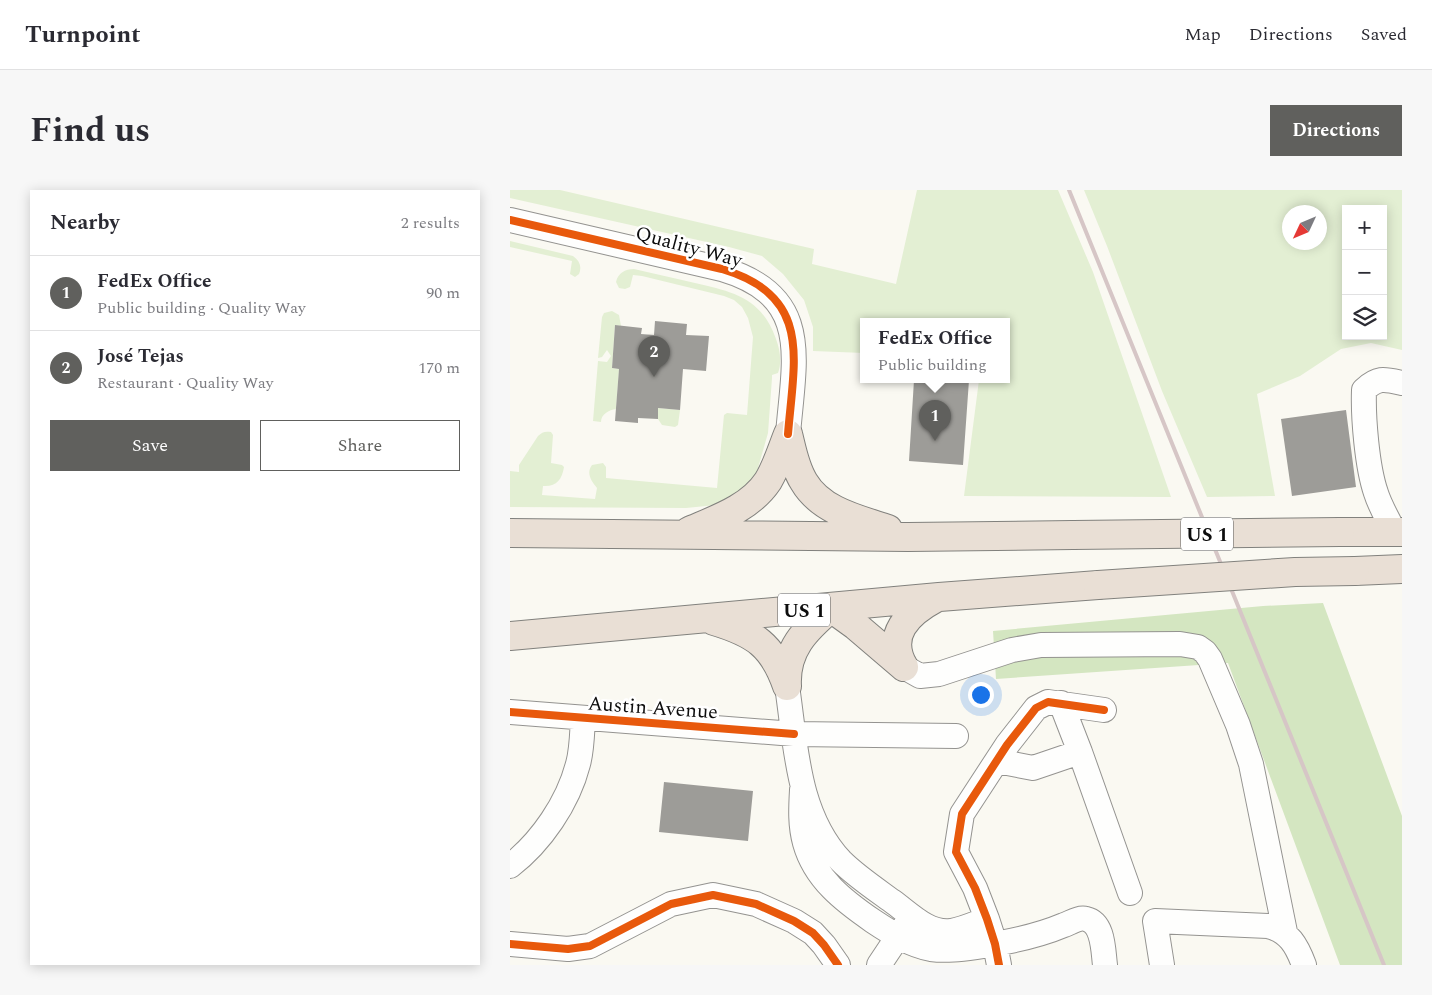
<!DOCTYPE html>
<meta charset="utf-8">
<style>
:root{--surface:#fff;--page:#f7f7f7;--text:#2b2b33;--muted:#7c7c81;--line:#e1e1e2;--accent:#60605d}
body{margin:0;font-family:Spectral,serif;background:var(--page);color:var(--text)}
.controls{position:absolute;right:15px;top:15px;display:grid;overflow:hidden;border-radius:0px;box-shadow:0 2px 12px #0003}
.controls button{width:45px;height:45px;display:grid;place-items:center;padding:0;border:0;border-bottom:1px solid var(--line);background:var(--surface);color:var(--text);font:25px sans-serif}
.compass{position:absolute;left:772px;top:15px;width:45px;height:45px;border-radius:50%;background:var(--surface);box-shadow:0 2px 12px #0003;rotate:226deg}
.you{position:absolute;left:470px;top:504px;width:18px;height:18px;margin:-12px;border:4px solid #fff;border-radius:50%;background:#1a73e8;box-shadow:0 0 0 8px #1a73e833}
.badge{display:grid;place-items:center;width:32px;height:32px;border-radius:50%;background:var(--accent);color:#fff;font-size:16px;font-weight:700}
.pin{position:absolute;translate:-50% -41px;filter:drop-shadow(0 1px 2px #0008)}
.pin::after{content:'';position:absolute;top:26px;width:18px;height:15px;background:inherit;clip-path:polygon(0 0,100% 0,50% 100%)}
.popup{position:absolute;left:350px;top:128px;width:150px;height:65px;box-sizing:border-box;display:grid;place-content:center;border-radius:0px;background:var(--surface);filter:drop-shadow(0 1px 4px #0005);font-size:16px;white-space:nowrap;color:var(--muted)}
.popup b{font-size:19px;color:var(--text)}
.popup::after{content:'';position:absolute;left:50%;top:100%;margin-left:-10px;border:10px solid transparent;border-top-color:var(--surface)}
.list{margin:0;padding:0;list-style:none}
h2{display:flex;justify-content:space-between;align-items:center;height:65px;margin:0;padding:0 20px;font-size:21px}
h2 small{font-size:16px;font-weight:400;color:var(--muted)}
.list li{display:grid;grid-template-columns:32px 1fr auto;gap:15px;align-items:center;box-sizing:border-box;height:75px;padding:0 20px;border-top:1px solid var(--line)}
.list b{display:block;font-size:19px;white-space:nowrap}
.list p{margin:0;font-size:16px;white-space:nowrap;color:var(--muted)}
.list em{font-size:16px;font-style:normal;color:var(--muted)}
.actions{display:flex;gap:10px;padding:15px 20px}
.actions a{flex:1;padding:11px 0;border:1px solid var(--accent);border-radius:0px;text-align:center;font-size:18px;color:var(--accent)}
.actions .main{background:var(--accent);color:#fff}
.icon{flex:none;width:28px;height:28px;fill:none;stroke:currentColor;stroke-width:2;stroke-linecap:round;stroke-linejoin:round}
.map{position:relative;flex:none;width:892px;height:775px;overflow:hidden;border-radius:0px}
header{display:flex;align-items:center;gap:30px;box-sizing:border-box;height:70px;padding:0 25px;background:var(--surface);border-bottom:1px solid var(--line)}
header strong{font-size:24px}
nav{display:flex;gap:28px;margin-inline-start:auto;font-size:18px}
.intro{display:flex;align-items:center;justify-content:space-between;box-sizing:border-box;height:120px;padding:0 30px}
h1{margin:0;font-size:35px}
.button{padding:12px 22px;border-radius:0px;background:var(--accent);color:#fff;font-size:18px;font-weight:700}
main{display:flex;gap:30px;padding:0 30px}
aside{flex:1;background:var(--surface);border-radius:0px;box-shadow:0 2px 12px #0003}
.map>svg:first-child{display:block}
.green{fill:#e3efd3;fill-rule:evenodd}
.forest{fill:#d4e6c1}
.building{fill:#9d9c98}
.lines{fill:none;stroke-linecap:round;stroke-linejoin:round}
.minor-casing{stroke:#949390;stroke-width:26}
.highway-casing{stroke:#81817d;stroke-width:30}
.minor{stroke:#fefefd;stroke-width:24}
.highway{stroke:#e9dfd5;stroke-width:28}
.rail{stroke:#d6c6c6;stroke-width:4}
.highway-bridge-casing{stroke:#81817d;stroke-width:30;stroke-linecap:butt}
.highway-bridge{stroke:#e9dfd5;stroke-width:28}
.cycleway-casing{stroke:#fff;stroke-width:11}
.cycleway{stroke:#e8590c;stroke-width:8}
.labels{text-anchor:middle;stroke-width:5;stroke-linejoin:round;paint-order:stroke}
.shield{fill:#fff;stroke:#565656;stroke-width:1}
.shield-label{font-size:19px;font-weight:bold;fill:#0d0d0d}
.street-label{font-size:20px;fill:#0d0d0d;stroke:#fff}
</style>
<header>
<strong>Turnpoint</strong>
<nav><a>Map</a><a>Directions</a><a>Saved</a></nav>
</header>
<div class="intro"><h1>Find us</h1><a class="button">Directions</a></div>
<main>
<aside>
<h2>Nearby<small>2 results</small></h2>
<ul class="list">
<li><span class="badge">1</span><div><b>FedEx Office</b><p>Public building · Quality Way</p></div><em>90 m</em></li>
<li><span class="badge">2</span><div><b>José Tejas</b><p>Restaurant · Quality Way</p></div><em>170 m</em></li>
</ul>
<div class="actions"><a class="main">Save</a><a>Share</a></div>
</aside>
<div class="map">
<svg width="892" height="775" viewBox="0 0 892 775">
<rect width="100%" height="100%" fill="#faf9f2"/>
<path class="green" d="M 0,0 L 50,0 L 304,59 L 302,74 L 386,94 L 407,0 L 548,0 L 583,82 L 661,307 L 454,306 L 469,190 L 496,190 L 496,132 L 354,132 L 354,163 L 303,161 L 303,137 L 294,110 L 273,84 L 252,66 L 219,57 L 0,8 Z
M 574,0 L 892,0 L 892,160 L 861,153 L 831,159 L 790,186 L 747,204 L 765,306 L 697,307 L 652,201 L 597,56 ZM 836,19 L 873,19 L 873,146 L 836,146 ZM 779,22 L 809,22 L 809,52 L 779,52 Z
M 0,51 L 63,66 C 70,71 72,77 69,84 L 65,87 L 60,84 L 62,71 L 0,57 Z
M 124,79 C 144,84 165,88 185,93 C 223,102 251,107 266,149 C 270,159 272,173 268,183 L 262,185 L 262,188 L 258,243 L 248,278 L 254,280 L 246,294 L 206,315 L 176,318 L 0,317 L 0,281 L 9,282 L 9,275 L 28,246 C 32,242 35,241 41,242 L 43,245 L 41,273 L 52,275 L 54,277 C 52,290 46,297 33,296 L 32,305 L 85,309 L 87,298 C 81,291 76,283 82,275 L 93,273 L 96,277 L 96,288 L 207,298 L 214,225 L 217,223 L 237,225 L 243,147 L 238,128 L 232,117 L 224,110 L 214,106 L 132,86 L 123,85 L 120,97 L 115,99 L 109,98 L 106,92 C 108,83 115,79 124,79 Z
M 102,121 L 109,125 L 111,136 L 105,135 L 102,178 L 109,179 L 106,219 C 99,220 91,224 91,232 L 83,231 L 88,171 L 97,172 L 101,166 L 97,160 L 92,167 L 88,168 L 92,127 L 94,123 Z
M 148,218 L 170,220 L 168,235 L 165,237 L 152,235 L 148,229 Z"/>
<path class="forest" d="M 813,413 L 892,626 L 892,775 L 830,775 L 718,473 L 486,489 L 483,441 L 753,416 Z"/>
<path class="building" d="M 145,131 L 177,134 L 176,145 L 199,146 L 196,181 L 173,179 L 170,220 L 148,218 L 148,229 L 128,228 L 128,233 L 105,231 L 109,179 L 102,178 L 105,135 L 132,138 L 131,144 L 144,145 Z
M 404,190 L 459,190 L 453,275 L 399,271 Z
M 836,220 L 846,297 L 782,306 L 771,229 Z
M 154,592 L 243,601 L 238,651 L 149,642 Z"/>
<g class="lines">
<defs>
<path id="minor" d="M 0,30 L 212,79 C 303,106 284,169 278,244
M 884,342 C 878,329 870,316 866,303 C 857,277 853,227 854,200 C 868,187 874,189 892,193
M 394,477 L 410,486 L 429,484 L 502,460 L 531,455 L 670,454 L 688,457 L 695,462 L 700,469 L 728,535 L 741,574 L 775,742
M 277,496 C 286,556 287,624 331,671 C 346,686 364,698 382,711 C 399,723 418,744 441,741 C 454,739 466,733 477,729
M 551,513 L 570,562 L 620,703
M 0,522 L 284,544 L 446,546
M 487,571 L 523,578 L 570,562
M 292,600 C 291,618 290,635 295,653 C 305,689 334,711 363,731 C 381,743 400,755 421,759 C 436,761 451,759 466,757 C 494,753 528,746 554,735 C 560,733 569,727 576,729 C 594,733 593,761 595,775
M 0,676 C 31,652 58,613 68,574 C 72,560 72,544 73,528
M 0,754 L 58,759 L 80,756 L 161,714 L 203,705 L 246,714 L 284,731 L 303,743 L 314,755 L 328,775
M 369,775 L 397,733
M 489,775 L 485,754 L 477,729 L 465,698 L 446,662 L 452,624 L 497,555 L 526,518 L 538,512 L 594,520
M 652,775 L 645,731 L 758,736 C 779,741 787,756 794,775"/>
<path id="highway" d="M 278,244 C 282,260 285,278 294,292 C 311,321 348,329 378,339
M 179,341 C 207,329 240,318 258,291 C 267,276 272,259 278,244
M 830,342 L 892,342
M 0,343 L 398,347 L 563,345
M 845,381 L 892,379
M 204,431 C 244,443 263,455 277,496
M 0,446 L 429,407 L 588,395
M 394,477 C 375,445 398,423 426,408
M 277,496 C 275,460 295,440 321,418 L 346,436 L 394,477"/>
</defs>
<use href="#minor" class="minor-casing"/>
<use href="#highway" class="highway-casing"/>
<use href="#minor" class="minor"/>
<use href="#highway" class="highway"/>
<path class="rail" d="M 559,0 L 874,775"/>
<defs>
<path id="highway-bridge" d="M 563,345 L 830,342
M 588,395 L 785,382 L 845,381"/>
</defs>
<use href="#highway-bridge" class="highway-bridge-casing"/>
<use href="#highway-bridge" class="highway-bridge"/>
<defs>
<path id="cycleway" d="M 0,30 L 212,79 C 303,106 284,169 278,244
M 0,522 L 284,544
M 0,754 L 58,759 L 80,756 L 161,714 L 203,705 L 246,714 L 284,731 L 303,743 L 314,755 L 328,775
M 489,775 L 485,754 L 477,729 L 465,698 L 446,662 L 452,624 L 497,555 L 526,518 L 538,512 L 594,520"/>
</defs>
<use href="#cycleway" class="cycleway-casing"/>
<use href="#cycleway" class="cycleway"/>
</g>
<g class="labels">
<g class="shield">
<rect x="671" y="327.5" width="52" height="33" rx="4"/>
<rect x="268" y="403.5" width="52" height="33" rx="4"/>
</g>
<g class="shield-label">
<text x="697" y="351">US 1</text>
<text x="294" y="427">US 1</text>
</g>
<g class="street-label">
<text transform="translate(179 56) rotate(15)" y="7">Quality Way</text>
<text transform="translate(143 517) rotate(4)" y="7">Austin Avenue</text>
</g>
</g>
</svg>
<div class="controls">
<button>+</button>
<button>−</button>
<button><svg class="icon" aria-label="layers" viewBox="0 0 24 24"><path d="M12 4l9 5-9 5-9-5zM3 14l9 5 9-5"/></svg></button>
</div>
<svg class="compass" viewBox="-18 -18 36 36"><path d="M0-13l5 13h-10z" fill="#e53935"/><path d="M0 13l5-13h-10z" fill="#7c7c81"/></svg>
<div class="you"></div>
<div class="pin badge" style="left:425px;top:251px">1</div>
<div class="popup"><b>FedEx Office</b>Public building</div>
<div class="pin badge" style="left:144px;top:187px">2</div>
</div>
</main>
